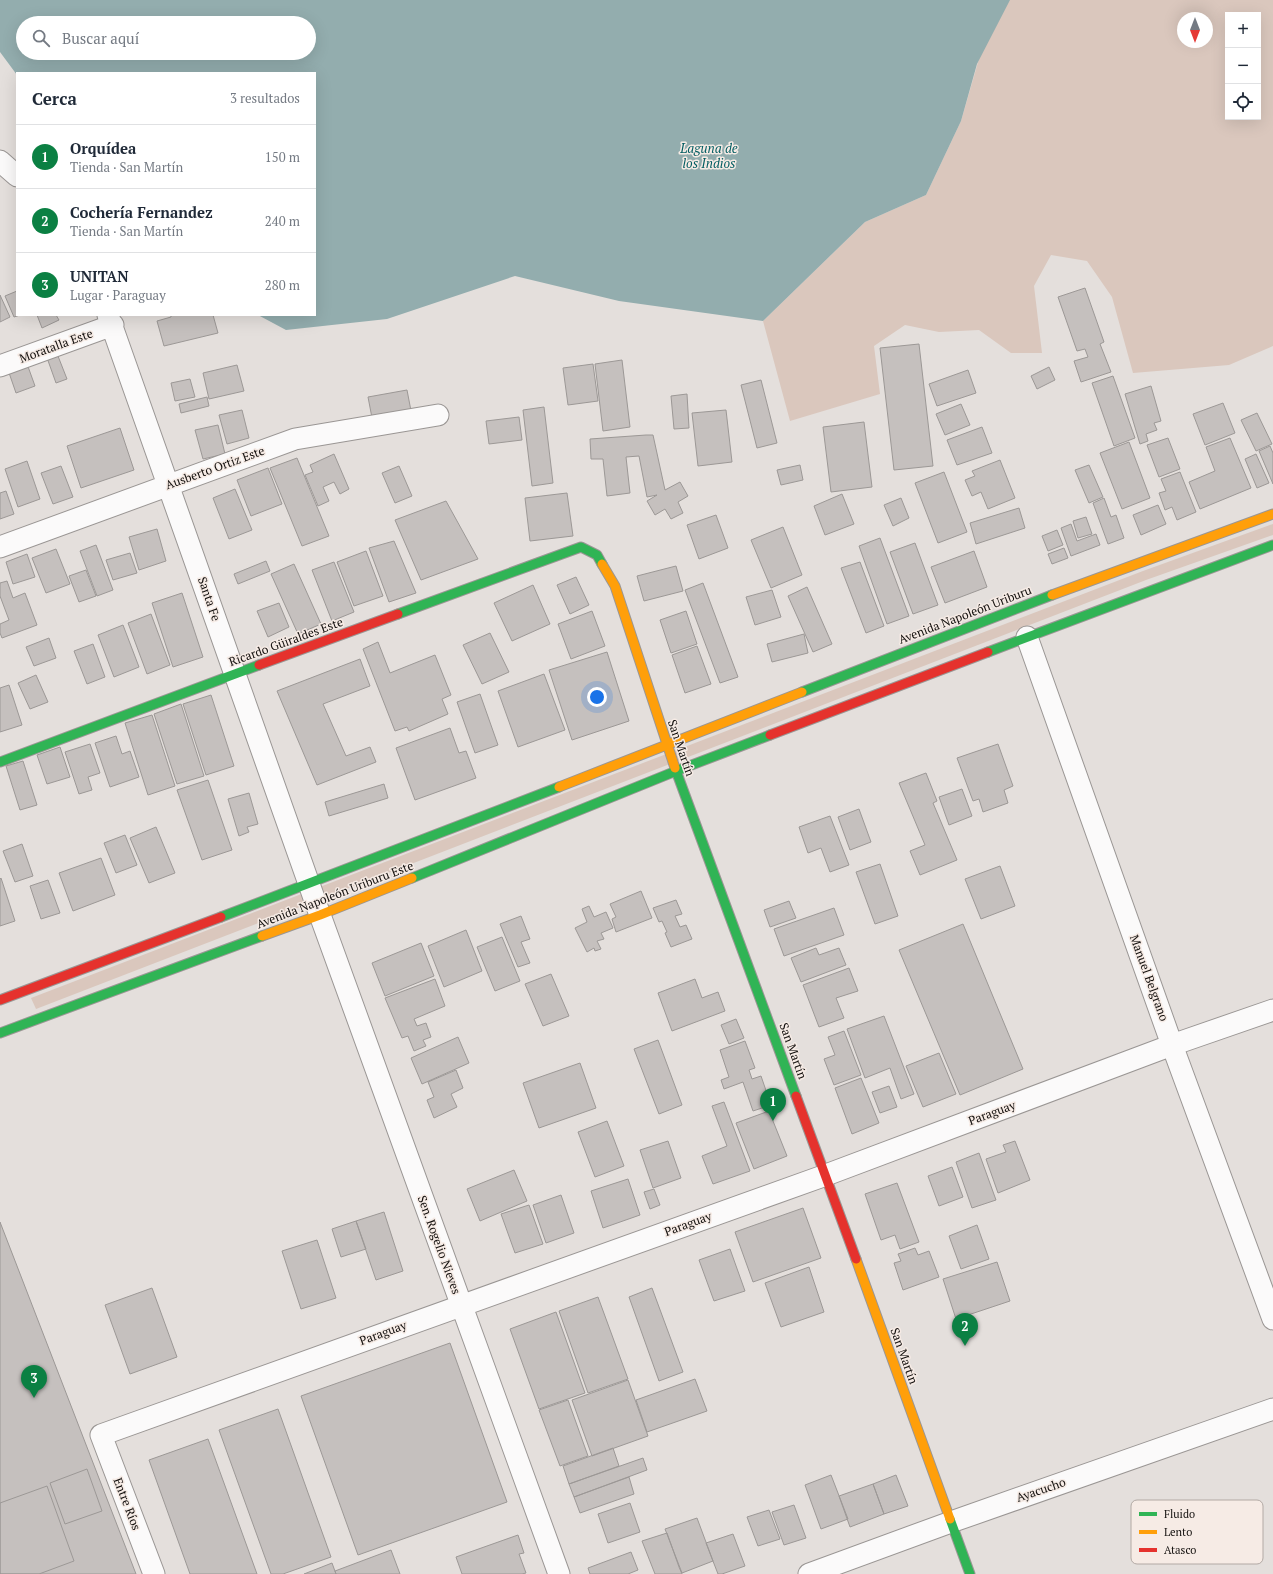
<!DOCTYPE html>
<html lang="es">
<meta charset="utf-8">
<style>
:root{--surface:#fff;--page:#f6f6f7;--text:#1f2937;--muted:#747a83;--line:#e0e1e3;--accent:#0b8043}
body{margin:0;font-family:"PT Serif",serif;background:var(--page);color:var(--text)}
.controls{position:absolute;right:12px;top:12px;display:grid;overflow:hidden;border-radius:0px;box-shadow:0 4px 16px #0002}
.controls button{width:36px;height:36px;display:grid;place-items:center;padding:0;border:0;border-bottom:1px solid var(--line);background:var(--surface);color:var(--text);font:20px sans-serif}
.compass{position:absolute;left:1177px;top:12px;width:36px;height:36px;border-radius:50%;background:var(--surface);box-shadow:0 4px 16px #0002;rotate:180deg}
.you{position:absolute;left:597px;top:697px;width:14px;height:14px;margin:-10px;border:3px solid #fff;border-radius:50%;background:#1a73e8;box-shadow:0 0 0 6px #1a73e833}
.badge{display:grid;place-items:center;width:26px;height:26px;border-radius:50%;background:var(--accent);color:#fff;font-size:13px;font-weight:700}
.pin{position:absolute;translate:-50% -33px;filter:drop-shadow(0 1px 2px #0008)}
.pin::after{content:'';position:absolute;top:21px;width:14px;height:12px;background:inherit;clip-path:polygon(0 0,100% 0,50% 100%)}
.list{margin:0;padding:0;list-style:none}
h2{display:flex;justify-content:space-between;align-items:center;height:52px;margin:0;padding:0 16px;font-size:17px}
h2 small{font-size:13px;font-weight:400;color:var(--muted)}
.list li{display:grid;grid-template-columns:26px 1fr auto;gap:12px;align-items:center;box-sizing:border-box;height:64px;padding:0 16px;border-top:1px solid var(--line)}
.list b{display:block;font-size:15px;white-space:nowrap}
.list p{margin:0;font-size:13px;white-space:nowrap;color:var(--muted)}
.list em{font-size:13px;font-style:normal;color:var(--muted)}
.icon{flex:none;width:22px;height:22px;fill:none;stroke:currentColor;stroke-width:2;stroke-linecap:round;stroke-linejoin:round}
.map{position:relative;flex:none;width:1273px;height:1574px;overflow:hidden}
.search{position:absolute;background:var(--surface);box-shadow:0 4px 16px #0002;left:16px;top:16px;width:300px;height:44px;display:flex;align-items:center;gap:10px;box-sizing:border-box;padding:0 14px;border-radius:22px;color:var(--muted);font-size:15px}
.panel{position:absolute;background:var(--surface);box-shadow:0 4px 16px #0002;left:16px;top:72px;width:300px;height:244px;border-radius:0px}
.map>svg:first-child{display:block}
.green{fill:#dac7bd;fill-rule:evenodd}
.water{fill:#93adae;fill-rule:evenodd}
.building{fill:#c5c0be;stroke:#9c9896}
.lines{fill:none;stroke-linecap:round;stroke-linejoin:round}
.street-casing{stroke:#9a9694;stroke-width:23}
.fast-casing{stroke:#9a9694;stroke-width:11}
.slow-casing{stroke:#9a9694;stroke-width:11}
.jam-casing{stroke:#9a9694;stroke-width:11}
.street{stroke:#fbfafa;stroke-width:21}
.fast{stroke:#30b455;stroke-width:9}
.slow{stroke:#ff9f0a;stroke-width:9}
.jam{stroke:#e5322d;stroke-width:9}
.labels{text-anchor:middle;stroke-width:3;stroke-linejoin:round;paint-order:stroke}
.street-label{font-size:12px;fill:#120f0d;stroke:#f6ebe5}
.water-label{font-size:13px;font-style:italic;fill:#035d62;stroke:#f6ebe5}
.key{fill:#f6ebe5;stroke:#b2a9a4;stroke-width:1}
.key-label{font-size:11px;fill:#120f0d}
</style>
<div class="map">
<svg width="1273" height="1574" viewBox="0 0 1273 1574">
<rect width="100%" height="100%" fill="#e4dfdc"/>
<path class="green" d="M 996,0 L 1273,0 L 1273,346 L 1229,365 L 1133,373 L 1112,297 L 1087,261 L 1051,255 L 1034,286 L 1042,353 L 1011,353 L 979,330 L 939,332 L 905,325 L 874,346 L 880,394 L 790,421 L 763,321 L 865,222 L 926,195 L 961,121 ZM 1228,15 L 1258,15 L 1258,117 L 1228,117 ZM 1183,18 L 1207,18 L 1207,42 L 1183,42 Z
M 1273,524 L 1273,535 L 1146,580 L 36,1009 L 31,998 L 1143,571 Z"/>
<path class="water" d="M 0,0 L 1010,0 L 977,64 L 961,121 L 926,195 L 865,222 L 763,321 L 619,301 L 515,276 L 387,319 L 286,330 L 258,315 L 315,315 L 315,73 L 17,73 L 17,75 L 0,52 ZM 23,23 L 309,23 L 309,53 L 23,53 Z"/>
<path class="building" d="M 1085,288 L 1104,342 L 1100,344 L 1111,372 L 1081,382 L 1074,361 L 1088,357 L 1085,349 L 1077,351 L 1058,297 Z
M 17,291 L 17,315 L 20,315 L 14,317 L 5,296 Z
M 0,295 L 10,317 L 0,322 Z
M 37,315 L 56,315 L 59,320 L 42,328 Z
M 171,315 L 213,315 L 218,333 L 164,346 L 157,321 L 171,317 Z
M 919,344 L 933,466 L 894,470 L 880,348 Z
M 56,351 L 67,379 L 56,383 L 46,355 Z
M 622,360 L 630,427 L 603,431 L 595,364 Z
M 26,361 L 35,386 L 16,393 L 7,367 Z
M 593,364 L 598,401 L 568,405 L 563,368 Z
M 237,365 L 244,391 L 209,399 L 203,373 Z
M 1049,367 L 1055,380 L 1037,389 L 1031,376 Z
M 968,370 L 976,393 L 937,406 L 929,384 Z
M 1113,376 L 1135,438 L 1114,446 L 1092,383 Z
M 190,379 L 195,397 L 175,401 L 171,383 Z
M 761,380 L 777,443 L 757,448 L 741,385 Z
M 1151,386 L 1161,421 L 1154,423 L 1157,430 L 1146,434 L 1148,441 L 1140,444 L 1125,394 Z
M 407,390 L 412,416 L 373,423 L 368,397 Z
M 687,394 L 689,428 L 674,429 L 671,396 Z
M 207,397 L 209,406 L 181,413 L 179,404 Z
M 1223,403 L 1235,433 L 1205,445 L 1193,414 Z
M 961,404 L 970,425 L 945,435 L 936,414 Z
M 544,407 L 553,483 L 532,486 L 523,410 Z
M 242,410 L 249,438 L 227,444 L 219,415 Z
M 726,410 L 732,462 L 698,466 L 692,413 Z
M 1257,413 L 1272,444 L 1256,451 L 1241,420 Z
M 519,417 L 522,440 L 489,444 L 486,421 Z
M 864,422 L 872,487 L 831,492 L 823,427 Z
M 218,425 L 225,454 L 203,459 L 195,430 Z
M 982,427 L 992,453 L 957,465 L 947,440 Z
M 120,428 L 134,470 L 81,488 L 67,446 Z
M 646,435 L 653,435 L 665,490 L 680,482 L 688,496 L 678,502 L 683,513 L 671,519 L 665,509 L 655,515 L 647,501 L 657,495 L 647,497 L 639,456 L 626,457 L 630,493 L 607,496 L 603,459 L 591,459 L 590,439 Z
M 1168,438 L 1180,469 L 1159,477 L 1147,445 Z
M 1230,438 L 1251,488 L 1200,509 L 1189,482 L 1215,471 L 1206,447 Z
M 1129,442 L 1150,498 L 1122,509 L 1100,453 Z
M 1270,446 L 1273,453 L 1273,484 L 1259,451 Z
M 334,454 L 349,489 L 340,494 L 334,482 L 323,487 L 329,501 L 318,506 L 305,475 L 313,472 L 310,465 Z
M 1256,454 L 1269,483 L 1257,488 L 1245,459 Z
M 297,458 L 329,536 L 302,546 L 270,468 Z
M 1000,460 L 1015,498 L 988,509 L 981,492 L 972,496 L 965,480 L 975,476 L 972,471 Z
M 27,461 L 40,499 L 18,507 L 5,469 Z
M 800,465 L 803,480 L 781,485 L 777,470 Z
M 1089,465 L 1103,497 L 1089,503 L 1075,470 Z
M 61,466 L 73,497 L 53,504 L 41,473 Z
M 399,466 L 412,496 L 395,503 L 382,473 Z
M 268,468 L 282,504 L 251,516 L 237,480 Z
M 944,472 L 967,532 L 938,543 L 915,483 Z
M 1180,472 L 1196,512 L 1177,520 L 1172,507 L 1165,510 L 1159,493 L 1166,491 L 1161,479 Z
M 235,489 L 252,530 L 229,539 L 213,498 Z
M 6,491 L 14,514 L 0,519 L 0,493 Z
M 567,493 L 573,536 L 530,541 L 525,498 Z
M 842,494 L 854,524 L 825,535 L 814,506 Z
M 901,498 L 909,518 L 893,526 L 884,505 Z
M 1104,498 L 1111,517 L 1116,515 L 1124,538 L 1108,544 L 1093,503 Z
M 446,501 L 478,559 L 421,580 L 395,520 Z
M 1158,505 L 1166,524 L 1141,535 L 1133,515 Z
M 1019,508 L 1025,528 L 976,544 L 970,523 Z
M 716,515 L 728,548 L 699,559 L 687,525 Z
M 1086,517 L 1092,534 L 1078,538 L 1073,521 Z
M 1071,524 L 1077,541 L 1096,534 L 1100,545 L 1071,556 L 1061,528 Z
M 783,527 L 802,575 L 771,588 L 751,540 Z
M 157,529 L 166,561 L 139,570 L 129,537 Z
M 1057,530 L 1063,545 L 1048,551 L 1042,536 Z
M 880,538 L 909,616 L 887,624 L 859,546 Z
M 394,541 L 416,593 L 389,602 L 369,548 Z
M 915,543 L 938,605 L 913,614 L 890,552 Z
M 96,545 L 113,590 L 97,596 L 80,551 Z
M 1064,548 L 1068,558 L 1052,564 L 1048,554 Z
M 56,549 L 70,584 L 46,593 L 32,558 Z
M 366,551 L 383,596 L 354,606 L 337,562 Z
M 974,551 L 987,587 L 945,603 L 931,567 Z
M 130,553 L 137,573 L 113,580 L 106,560 Z
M 27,554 L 35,577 L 13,584 L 6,562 Z
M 266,561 L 270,571 L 238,584 L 234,574 Z
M 334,562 L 354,612 L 332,621 L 312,570 Z
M 860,562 L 884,626 L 866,633 L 841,568 Z
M 294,564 L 321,624 L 298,634 L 271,574 Z
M 676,566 L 683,591 L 644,601 L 637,576 Z
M 86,570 L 96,596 L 79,602 L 69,576 Z
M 576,577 L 589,605 L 570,614 L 557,585 Z
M 7,581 L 13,598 L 25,593 L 37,625 L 2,638 L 0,633 L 0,624 L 9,620 L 0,596 L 0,583 Z
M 703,583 L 738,677 L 720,683 L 685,590 Z
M 533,585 L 550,624 L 512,641 L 494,603 Z
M 807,587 L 832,644 L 813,652 L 788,596 Z
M 772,590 L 781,617 L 755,625 L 746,597 Z
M 182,593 L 203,657 L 173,667 L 152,603 Z
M 279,603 L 289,627 L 268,637 L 257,611 Z
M 592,611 L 605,646 L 571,659 L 558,624 Z
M 686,611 L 697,644 L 671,653 L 660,620 Z
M 151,614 L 170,665 L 147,674 L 128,623 Z
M 123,625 L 139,667 L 114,677 L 98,635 Z
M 490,633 L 509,672 L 482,684 L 463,645 Z
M 804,634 L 808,653 L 772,662 L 767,644 Z
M 49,638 L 56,658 L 34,666 L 26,647 Z
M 378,642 L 390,673 L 435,655 L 451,695 L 442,699 L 448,714 L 409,731 L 407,727 L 395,731 L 363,649 Z
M 93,644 L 105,677 L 87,684 L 74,651 Z
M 697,646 L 711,684 L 685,693 L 672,655 Z
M 607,652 L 629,721 L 572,740 L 549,670 Z
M 360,659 L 370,686 L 323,704 L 346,756 L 370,747 L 376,762 L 317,785 L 277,691 Z
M 544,674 L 565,730 L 518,747 L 498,691 Z
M 36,675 L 48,702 L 30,709 L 18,683 Z
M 9,685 L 22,725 L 0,732 L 0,688 Z
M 480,694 L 498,745 L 475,753 L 457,702 Z
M 211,695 L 234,766 L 206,775 L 183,704 Z
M 181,704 L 204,776 L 177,784 L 154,714 Z
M 152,715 L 175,786 L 148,795 L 125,723 Z
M 450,728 L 459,753 L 466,751 L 476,778 L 415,800 L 396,748 Z
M 116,736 L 122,754 L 130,751 L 139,777 L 110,787 L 95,743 Z
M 90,744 L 100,773 L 88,777 L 92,790 L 79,794 L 65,752 Z
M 998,744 L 1013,786 L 1004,790 L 1008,803 L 983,812 L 979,799 L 973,801 L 957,758 Z
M 60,747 L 70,777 L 47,784 L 37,755 Z
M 23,761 L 37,805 L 20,810 L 6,766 Z
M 926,773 L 937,801 L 933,803 L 957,860 L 920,875 L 910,851 L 925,845 L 899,783 Z
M 208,780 L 232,850 L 202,860 L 177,790 Z
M 384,784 L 388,798 L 329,816 L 325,802 Z
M 962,789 L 972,816 L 949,825 L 939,797 Z
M 249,793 L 258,824 L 247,827 L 249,832 L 239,836 L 228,799 Z
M 859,809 L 871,842 L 850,850 L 838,817 Z
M 830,816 L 849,865 L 830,872 L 821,848 L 808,853 L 799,827 Z
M 156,827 L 175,873 L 149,883 L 130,838 Z
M 125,835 L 137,865 L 116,873 L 104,843 Z
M 22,844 L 33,876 L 15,882 L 3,851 Z
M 101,858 L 115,895 L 73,911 L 59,873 Z
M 880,864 L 898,916 L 875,924 L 856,872 Z
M 1000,866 L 1015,906 L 981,919 L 965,879 Z
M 1,878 L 15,921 L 0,926 L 0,879 Z
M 48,880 L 60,913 L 41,919 L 30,886 Z
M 641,891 L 652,918 L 616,932 L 612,919 L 616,917 L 610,904 Z
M 676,900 L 682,914 L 675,916 L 680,927 L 686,925 L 692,939 L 671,947 L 665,933 L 667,932 L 662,921 L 659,922 L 653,908 Z
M 789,901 L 796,918 L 770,927 L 764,910 Z
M 589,906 L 594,917 L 606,912 L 613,928 L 601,933 L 604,939 L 597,941 L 601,949 L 595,951 L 594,948 L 587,952 L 575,928 L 587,922 L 582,909 Z
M 834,908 L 844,935 L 784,956 L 774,929 Z
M 521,916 L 530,939 L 521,942 L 530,963 L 518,967 L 500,924 Z
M 963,924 L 1023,1069 L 960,1095 L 899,950 Z
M 466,930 L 482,971 L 444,987 L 428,946 Z
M 502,937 L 520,981 L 495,991 L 477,947 Z
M 421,943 L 434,976 L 385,996 L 372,963 Z
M 816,948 L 819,955 L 839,948 L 846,965 L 801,982 L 791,958 Z
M 849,968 L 858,991 L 836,998 L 844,1018 L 819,1027 L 803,985 Z
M 551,974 L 569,1016 L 543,1026 L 525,984 Z
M 435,979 L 445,1006 L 414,1019 L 417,1026 L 426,1023 L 431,1037 L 423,1040 L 426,1046 L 414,1051 L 408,1036 L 402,1038 L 385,998 Z
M 695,979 L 702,998 L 718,992 L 725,1011 L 672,1031 L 658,993 Z
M 884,1016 L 914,1094 L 901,1099 L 890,1068 L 865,1078 L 847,1029 Z
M 736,1019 L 744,1038 L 729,1044 L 721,1025 Z
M 844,1031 L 861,1075 L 834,1085 L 824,1059 L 835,1055 L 828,1037 Z
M 458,1037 L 469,1063 L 422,1084 L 411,1058 Z
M 658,1040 L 682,1105 L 659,1114 L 634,1049 Z
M 745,1041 L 755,1068 L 749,1070 L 752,1079 L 761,1076 L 771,1105 L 753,1111 L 743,1082 L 724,1089 L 721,1080 L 729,1077 L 720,1050 Z
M 939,1053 L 956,1094 L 923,1107 L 906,1066 Z
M 580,1063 L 596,1108 L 539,1128 L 523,1083 Z
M 456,1070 L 463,1088 L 451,1094 L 457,1107 L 434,1118 L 427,1100 L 434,1097 L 428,1082 Z
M 861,1078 L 879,1123 L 852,1134 L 835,1088 Z
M 889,1086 L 897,1107 L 880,1113 L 872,1092 Z
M 724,1102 L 750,1171 L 713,1184 L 702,1156 L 727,1146 L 712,1106 Z
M 769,1111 L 787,1156 L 754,1169 L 736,1123 Z
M 607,1121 L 624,1166 L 595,1177 L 578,1132 Z
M 668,1141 L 681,1178 L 653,1188 L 640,1150 Z
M 1015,1141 L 1030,1180 L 998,1193 L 986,1159 L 1006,1152 L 1003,1145 Z
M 979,1153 L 996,1200 L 972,1208 L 956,1162 Z
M 952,1167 L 963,1197 L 939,1206 L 928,1176 Z
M 514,1170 L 527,1201 L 480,1221 L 467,1189 Z
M 628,1179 L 640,1215 L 603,1228 L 591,1191 Z
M 897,1183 L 919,1242 L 900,1249 L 895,1235 L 881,1240 L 865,1194 Z
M 654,1189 L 660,1205 L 650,1209 L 644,1192 Z
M 561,1195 L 574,1233 L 546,1243 L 533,1205 Z
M 529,1205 L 543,1244 L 515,1253 L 501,1214 Z
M 803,1208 L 821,1258 L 753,1282 L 735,1232 Z
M 384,1212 L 403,1271 L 376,1280 L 356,1221 Z
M 356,1221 L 366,1249 L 341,1257 L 332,1229 Z
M 0,1222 L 136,1574 L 0,1574 Z
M 977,1225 L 989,1259 L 961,1269 L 949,1236 Z
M 317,1240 L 336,1298 L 301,1309 L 282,1251 Z
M 915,1248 L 918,1255 L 929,1251 L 939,1277 L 903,1290 L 894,1263 L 901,1261 L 898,1254 Z
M 730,1249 L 745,1291 L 714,1301 L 699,1260 Z
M 997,1262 L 1010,1301 L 956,1319 L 943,1279 Z
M 809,1267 L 824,1312 L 781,1327 L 765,1283 Z
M 152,1288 L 177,1357 L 130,1374 L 105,1305 Z
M 652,1288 L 683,1372 L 659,1381 L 629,1297 Z
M 598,1297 L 628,1379 L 588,1393 L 559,1311 Z
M 556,1312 L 585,1393 L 539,1409 L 510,1329 Z
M 450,1343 L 507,1502 L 358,1555 L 301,1396 Z
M 695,1379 L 707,1411 L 647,1432 L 636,1400 Z
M 628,1380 L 648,1436 L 592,1456 L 572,1400 Z
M 568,1400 L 588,1456 L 560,1466 L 539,1410 Z
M 278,1409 L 331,1557 L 283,1574 L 271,1574 L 219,1430 Z
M 208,1439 L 257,1574 L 190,1574 L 149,1460 Z
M 613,1448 L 619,1466 L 569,1484 L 563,1466 Z
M 643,1458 L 647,1470 L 574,1497 L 569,1484 Z
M 87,1469 L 102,1511 L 65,1524 L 50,1483 Z
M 831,1475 L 848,1519 L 821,1529 L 805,1485 Z
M 896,1475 L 908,1506 L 884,1514 L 873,1484 Z
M 629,1477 L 634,1494 L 580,1513 L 574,1497 Z
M 873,1484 L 884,1514 L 850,1527 L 839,1496 Z
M 47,1486 L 74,1561 L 39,1574 L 0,1574 L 0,1503 Z
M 630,1503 L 640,1532 L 608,1543 L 598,1514 Z
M 794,1505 L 806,1538 L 784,1545 L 772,1512 Z
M 769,1510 L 780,1539 L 758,1546 L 747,1517 Z
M 697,1518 L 713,1561 L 682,1573 L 665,1529 Z
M 667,1533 L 679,1567 L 682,1574 L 655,1574 L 642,1541 Z
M 733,1534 L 745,1566 L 722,1574 L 718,1574 L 706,1543 Z
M 518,1535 L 524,1553 L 519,1554 L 526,1573 L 522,1574 L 462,1574 L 456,1557 Z
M 391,1550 L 400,1574 L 336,1574 L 335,1571 Z
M 631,1552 L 638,1570 L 628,1574 L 590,1574 L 588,1568 Z
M 332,1563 L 336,1574 L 304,1574 Z"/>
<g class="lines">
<defs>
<path id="street" d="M 0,161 L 17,176
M 108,315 L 320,915 L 559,1574
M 0,366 L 113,325
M 0,547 L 295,439 L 438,415
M 1027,637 L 1172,1045 L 1273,1319
M 154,1574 L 101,1435 L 826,1175 L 1172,1045 L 1273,1010
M 809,1574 L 951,1522 L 1273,1409"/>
<path id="fast" d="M 398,614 L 581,547 L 597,555 L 602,564
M 988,652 L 1273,545
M 802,692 L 1052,595
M 0,762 L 259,665
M 675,768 L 796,1096
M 412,878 L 676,771 L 770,735
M 221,917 L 559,787
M 0,1033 L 262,936
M 950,1519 L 970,1574"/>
<path id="slow" d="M 602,564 L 615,586 L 675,768
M 1052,595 L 1273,514
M 559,787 L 802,692
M 262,936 L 320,915 L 412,878
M 856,1259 L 950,1519"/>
<path id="jam" d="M 259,665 L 398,614
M 770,735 L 988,652
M 0,1000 L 221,917
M 796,1096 L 856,1259"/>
</defs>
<use href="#street" class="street-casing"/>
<use href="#fast" class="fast-casing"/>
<use href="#slow" class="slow-casing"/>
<use href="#jam" class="jam-casing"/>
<use href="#street" class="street"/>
<use href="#fast" class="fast"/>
<use href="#slow" class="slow"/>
<use href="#jam" class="jam"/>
</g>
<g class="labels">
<g class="street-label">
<text transform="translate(56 346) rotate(-20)" y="4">Moratalla Este</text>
<text transform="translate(215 468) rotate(-20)" y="4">Ausberto Ortiz Este</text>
<text transform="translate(209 599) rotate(71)" y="4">Santa Fe</text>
<text transform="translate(965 615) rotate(-21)" y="4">Avenida Napoleón Uriburu</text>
<text transform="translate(286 642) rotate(-20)" y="4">Ricardo Güiraldes Este</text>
<text transform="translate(681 748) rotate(71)" y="4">San Martín</text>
<text transform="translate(335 895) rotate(-21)" y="4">Avenida Napoleón Uriburu Este</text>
<text transform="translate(1149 978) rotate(70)" y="4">Manuel Belgrano</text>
<text transform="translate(793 1051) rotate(70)" y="4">San Martín</text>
<text transform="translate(992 1113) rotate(-20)" y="4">Paraguay</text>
<text transform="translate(688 1224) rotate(-20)" y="4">Paraguay</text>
<text transform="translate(439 1245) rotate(70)" y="4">Sen. Rogelio Nieves</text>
<text transform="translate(383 1333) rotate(-20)" y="4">Paraguay</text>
<text transform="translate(904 1356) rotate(70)" y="4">San Martín</text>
<text transform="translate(1041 1490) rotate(-19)" y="4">Ayacucho</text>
<text transform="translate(127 1504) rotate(69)" y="4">Entre Ríos</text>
</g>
<g class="water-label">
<text x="709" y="153">Laguna de<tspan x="709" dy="15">los Indios</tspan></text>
</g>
</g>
<rect x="1131" y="1500" width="132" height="64" rx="6" class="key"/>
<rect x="1139" y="1512" width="18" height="4" fill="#30b455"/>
<rect x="1139" y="1530" width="18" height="4" fill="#ff9f0a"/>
<rect x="1139" y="1548" width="18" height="4" fill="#e5322d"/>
<g class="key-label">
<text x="1164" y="1518">Fluido</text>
<text x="1164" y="1536">Lento</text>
<text x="1164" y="1554">Atasco</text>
</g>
</svg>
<div class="controls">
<button>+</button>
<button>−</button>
<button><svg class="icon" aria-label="locate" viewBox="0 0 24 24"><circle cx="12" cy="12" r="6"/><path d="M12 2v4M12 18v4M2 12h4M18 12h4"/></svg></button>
</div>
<svg class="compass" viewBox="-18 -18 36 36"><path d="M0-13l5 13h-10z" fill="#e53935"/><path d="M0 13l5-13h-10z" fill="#747a83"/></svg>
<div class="you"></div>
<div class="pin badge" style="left:773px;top:1121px">1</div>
<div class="pin badge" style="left:965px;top:1346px">2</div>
<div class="pin badge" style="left:34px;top:1398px">3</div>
<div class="search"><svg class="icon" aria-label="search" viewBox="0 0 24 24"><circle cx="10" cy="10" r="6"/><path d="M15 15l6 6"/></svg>Buscar aquí</div>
<section class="panel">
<h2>Cerca<small>3 resultados</small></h2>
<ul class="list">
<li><span class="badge">1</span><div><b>Orquídea</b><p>Tienda · San Martín</p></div><em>150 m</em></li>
<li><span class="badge">2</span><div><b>Cochería Fernandez</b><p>Tienda · San Martín</p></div><em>240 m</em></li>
<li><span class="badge">3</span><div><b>UNITAN</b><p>Lugar · Paraguay</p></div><em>280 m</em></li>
</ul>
</section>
</div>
